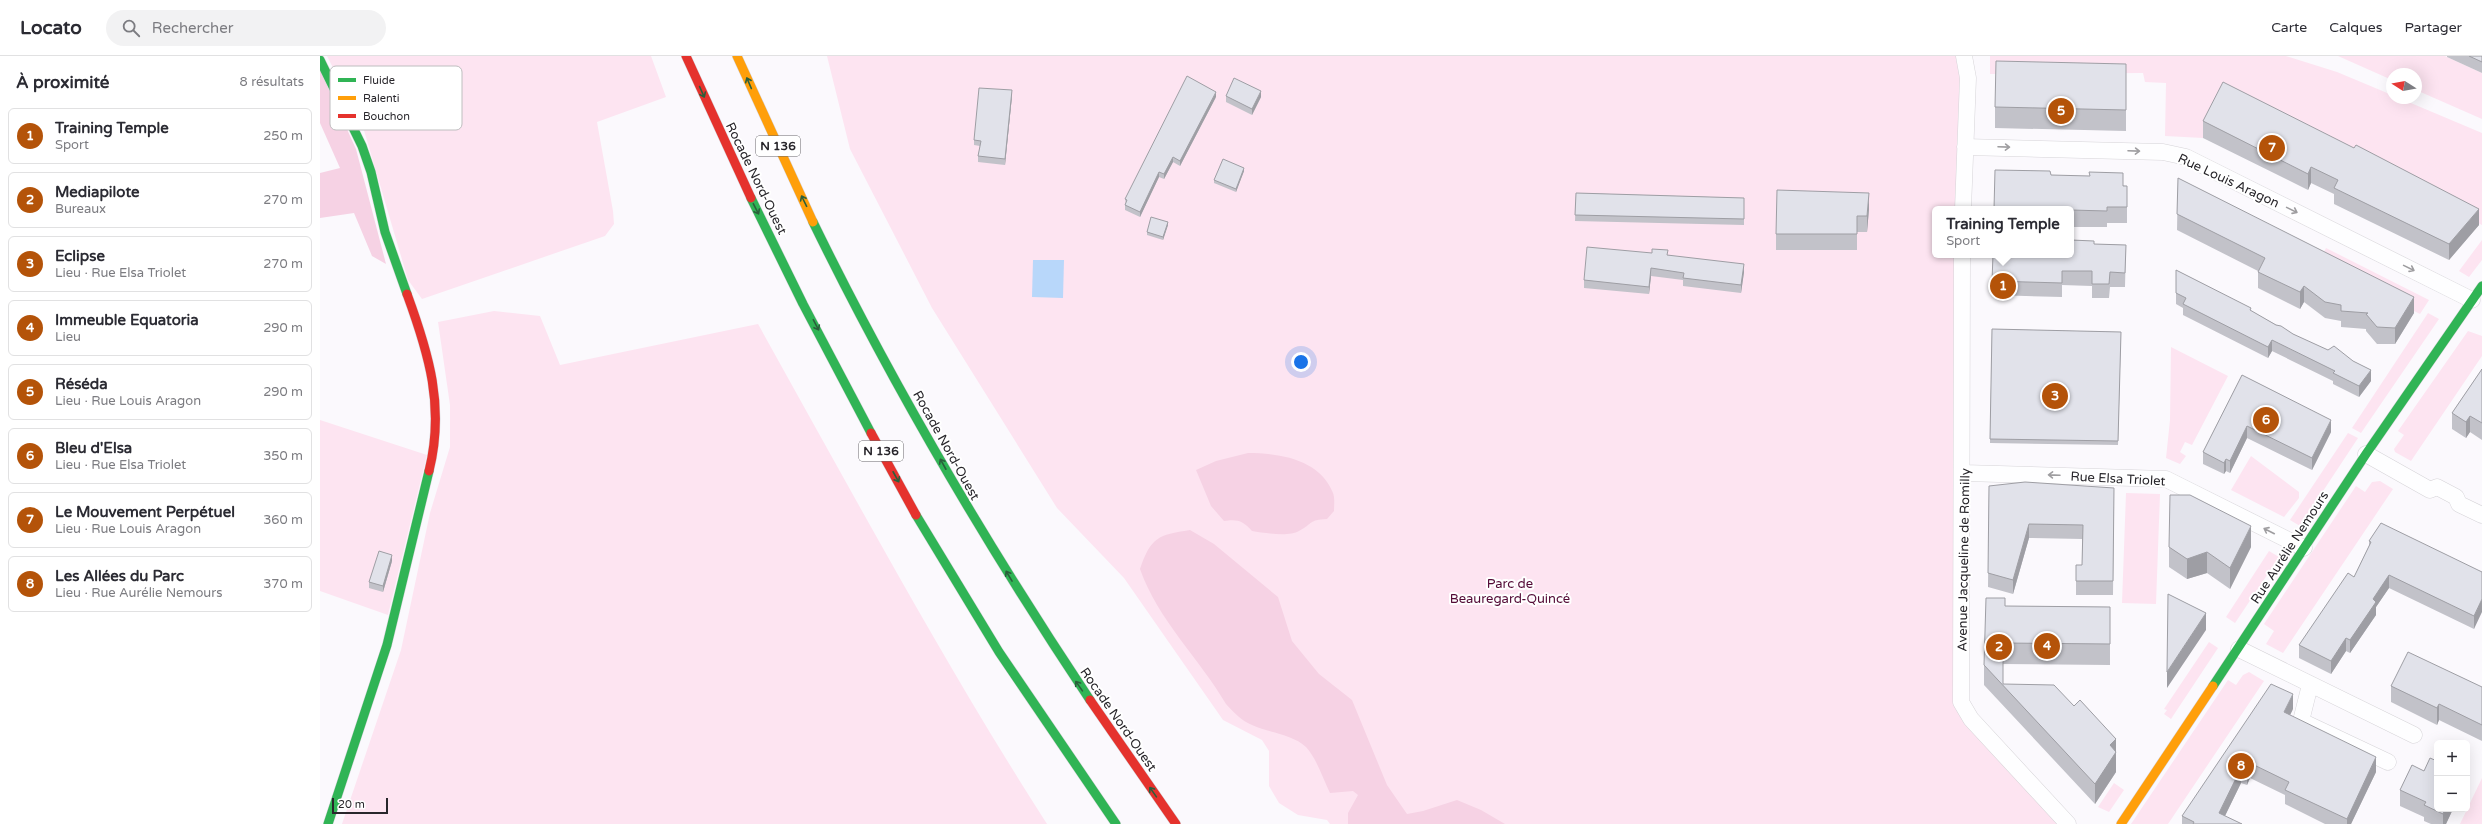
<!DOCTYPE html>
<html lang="fr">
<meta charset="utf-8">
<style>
:root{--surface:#fff;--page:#f2f2f3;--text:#2b2b33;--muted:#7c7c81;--line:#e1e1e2;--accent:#b45309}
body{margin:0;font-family:"Varela Round",sans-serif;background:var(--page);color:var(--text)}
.controls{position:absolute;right:12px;bottom:12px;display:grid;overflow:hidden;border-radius:6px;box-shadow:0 4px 16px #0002}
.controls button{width:36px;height:36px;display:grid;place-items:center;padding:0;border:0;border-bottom:1px solid var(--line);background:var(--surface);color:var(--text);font:20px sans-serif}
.compass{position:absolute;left:2066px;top:12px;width:36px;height:36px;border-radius:50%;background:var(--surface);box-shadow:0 4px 16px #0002;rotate:281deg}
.scale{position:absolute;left:12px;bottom:10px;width:56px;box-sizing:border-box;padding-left:4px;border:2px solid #28262b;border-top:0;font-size:11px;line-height:14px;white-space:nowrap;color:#28262b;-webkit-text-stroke:3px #fff;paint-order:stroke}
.you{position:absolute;left:981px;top:306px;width:14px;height:14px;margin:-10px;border:3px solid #fff;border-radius:50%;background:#1a73e8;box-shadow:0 0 0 6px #1a73e833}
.badge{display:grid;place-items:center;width:26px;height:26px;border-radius:50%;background:var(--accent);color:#fff;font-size:13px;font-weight:700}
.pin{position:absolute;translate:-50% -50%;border:2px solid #fff;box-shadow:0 1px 4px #0006}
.popup{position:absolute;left:1612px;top:150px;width:142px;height:52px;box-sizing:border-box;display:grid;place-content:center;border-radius:6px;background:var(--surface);filter:drop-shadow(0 1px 3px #0005);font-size:13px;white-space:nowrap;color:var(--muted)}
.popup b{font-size:15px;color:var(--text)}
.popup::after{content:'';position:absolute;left:50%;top:100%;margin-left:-8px;border:8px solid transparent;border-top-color:var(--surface)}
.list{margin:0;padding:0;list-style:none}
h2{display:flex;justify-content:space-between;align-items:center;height:52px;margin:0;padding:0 16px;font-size:17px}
h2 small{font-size:13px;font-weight:400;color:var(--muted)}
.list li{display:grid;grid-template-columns:26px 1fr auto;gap:12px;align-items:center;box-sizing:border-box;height:56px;margin:0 8px 8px;padding:0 8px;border:1px solid var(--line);border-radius:6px}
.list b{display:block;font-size:15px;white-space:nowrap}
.list p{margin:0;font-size:13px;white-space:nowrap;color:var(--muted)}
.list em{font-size:13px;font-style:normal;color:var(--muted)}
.icon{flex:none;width:22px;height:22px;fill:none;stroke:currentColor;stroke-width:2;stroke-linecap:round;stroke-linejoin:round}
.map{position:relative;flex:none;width:2162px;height:768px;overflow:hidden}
header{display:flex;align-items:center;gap:24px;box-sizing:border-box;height:56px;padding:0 20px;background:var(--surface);border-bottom:1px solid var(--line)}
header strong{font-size:19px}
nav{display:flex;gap:22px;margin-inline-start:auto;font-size:14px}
.search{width:280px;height:36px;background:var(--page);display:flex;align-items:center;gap:10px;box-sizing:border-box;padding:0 14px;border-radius:22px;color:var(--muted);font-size:15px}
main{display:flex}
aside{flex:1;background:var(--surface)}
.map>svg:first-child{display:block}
.green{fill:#fde4f1}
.forest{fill:#f6d2e4}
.water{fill:#b8d7fa}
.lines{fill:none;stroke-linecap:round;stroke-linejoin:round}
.street-casing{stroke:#d6d4d8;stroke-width:17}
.fast-casing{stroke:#d6d4d8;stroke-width:10}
.slow-casing{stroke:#d6d4d8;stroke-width:10}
.jam-casing{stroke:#d6d4d8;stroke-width:10}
.street{stroke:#fefeff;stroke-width:16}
.fast{stroke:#30b455;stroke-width:9}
.slow{stroke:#ff9f0a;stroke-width:9}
.jam{stroke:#e5322d;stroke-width:9}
.wall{fill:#c2c2c9}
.shaded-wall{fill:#9e9ea4}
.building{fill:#e1e2ea;stroke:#9e9ea4}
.oneway{stroke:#2b5f3c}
.oneway2{stroke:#9e9da0}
.labels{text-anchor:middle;stroke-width:4;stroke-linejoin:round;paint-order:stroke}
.shield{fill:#fff;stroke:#68676b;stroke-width:1}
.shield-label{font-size:12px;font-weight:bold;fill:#28262b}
.street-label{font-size:13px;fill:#28262b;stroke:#fff}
.park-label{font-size:13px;fill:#530a36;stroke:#fff}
.key{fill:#fff;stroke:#bebebf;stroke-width:1}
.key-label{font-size:11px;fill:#28262b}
</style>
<header>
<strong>Locato</strong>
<div class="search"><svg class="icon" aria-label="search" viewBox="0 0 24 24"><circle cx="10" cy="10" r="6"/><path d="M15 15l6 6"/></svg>Rechercher</div>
<nav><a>Carte</a><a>Calques</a><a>Partager</a></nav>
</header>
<main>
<aside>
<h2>À proximité<small>8 résultats</small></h2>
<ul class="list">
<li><span class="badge">1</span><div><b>Training Temple</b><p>Sport</p></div><em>250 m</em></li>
<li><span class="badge">2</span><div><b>Mediapilote</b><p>Bureaux</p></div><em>270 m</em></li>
<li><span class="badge">3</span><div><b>Eclipse</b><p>Lieu · Rue Elsa Triolet</p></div><em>270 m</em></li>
<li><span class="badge">4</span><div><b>Immeuble Equatoria</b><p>Lieu</p></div><em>290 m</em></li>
<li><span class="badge">5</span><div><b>Réséda</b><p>Lieu · Rue Louis Aragon</p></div><em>290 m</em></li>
<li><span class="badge">6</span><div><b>Bleu d'Elsa</b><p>Lieu · Rue Elsa Triolet</p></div><em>350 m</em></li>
<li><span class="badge">7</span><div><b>Le Mouvement Perpétuel</b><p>Lieu · Rue Louis Aragon</p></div><em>360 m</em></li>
<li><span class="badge">8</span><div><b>Les Allées du Parc</b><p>Lieu · Rue Aurélie Nemours</p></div><em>370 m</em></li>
</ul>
</aside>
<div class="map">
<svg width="2162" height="768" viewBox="0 0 2162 768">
<rect width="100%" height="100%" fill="#fbf9fd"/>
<path class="green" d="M 7,0 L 331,0 L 346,41 L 277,66 L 293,155 L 294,168 L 285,180 L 102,243 L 88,224 L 43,71 L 49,69 L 46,62 L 40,65 Z
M 507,0 L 1642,0 L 1649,153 L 1615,153 L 1615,199 L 1648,199 L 1642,640 L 1749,768 L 1010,768 L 1007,764 L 978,759 L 959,747 L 949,730 L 949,695 L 942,684 L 903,664 L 804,522 L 737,452 L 612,252 L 530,93 Z
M 1670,0 L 1966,0 L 2017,16 L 2072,39 L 2072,42 L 2079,42 L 2162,77 L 2162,169 L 2015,94 L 1903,43 L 1883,82 L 1845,80 L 1846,27 L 1825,26 L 1823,17 L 1670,18 Z
M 2018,0 L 2125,0 L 2162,17 L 2162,63 L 2096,34 L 2096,18 L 2072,18 L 2072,24 Z
M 2162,184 L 2162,204 L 2149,221 L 2139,215 Z
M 2006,192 L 2109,244 L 2100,258 L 2018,217 L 2001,202 Z
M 174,255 L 220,260 L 240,309 L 438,268 C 532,436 623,606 727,768 L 22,768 L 81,594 L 110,457 L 130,391 L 130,349 L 118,266 Z
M 2108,257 L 2119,263 L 2041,377 L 2032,372 Z
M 2148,275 L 2162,280 L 2162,300 L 2091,405 L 2075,396 L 2074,393 L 2084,379 L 2078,375 Z
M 1851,291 L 1908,320 L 1872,389 L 1865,386 L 1860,396 L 1866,400 L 1860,408 L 1846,402 L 1850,364 Z
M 0,364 L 107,399 L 68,559 L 0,535 Z
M 2028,377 L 2038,382 L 1980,470 L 1970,464 Z
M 1931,400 L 1979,436 L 1979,442 L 1964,461 L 1911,434 Z
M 2060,425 L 2073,433 L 1963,597 L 1946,588 L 1954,575 L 1944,568 L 2036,430 L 2045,436 L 2052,426 Z
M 1806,437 L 1840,438 L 1836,548 L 1802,547 Z
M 1949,495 L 1959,501 L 1915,567 L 1906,561 Z
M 1889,586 L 1898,592 L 1851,663 L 1844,658 L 1847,654 L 1844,653 Z
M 1929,616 L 1944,625 L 1848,768 L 1811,768 L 1908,624 L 1916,629 L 1923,619 Z
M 2162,722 L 2162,768 L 2140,768 Z
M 1794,727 L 1804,734 L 1789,756 L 1778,751 Z"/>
<path class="forest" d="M 0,14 L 36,93 L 66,208 L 52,200 L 34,157 L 0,162 L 0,117 L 20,112 L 0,67 Z
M 928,397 C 959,397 1000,403 1013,437 C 1015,442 1014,450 1014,455 L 1007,463 C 988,464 994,467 979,475 C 969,481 944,477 932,475 C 923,465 918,463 904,465 L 891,450 L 876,414 L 896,405 Z
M 870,474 L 894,488 L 958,541 L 972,585 L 999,618 L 1032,644 L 1067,729 L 1087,758 L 1103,755 L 1137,744 L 1161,754 L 1185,768 L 1028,768 L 1028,757 L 1038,739 L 1033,735 L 1010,737 C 1003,723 997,703 986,691 C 972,678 949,677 932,669 C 922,665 913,656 906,648 C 879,602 838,564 820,513 C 831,481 838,479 870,474 Z"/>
<path class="water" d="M 713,204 L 744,204 L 743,242 L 712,241 Z"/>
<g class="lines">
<defs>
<path id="street" d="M 1645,91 L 1843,96 L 1866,101 L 2152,244
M 1643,153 L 1648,22 L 1644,0
M 1642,199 L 1641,646 L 1651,663 L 1748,768
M 2046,398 L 2110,434 L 2117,431 L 2136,441 L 2139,448 L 2162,459
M 1644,417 L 1846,423 L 1984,492
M 1919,593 L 2094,679
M 1990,629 L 1981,665 L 2068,706"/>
<path id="fast" d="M 0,4 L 42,90 L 51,116 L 65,176 L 87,238
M 431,142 L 483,248 L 551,377
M 493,166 C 574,332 668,491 770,644
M 596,459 L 679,596 L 796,768
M 1893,630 L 2046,398 L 2162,230
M 8,768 L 67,589 L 109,415"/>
<path id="slow" d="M 417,0 L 493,166
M 1801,768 L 1893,630"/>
<path id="jam" d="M 366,0 L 431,142
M 87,238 C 109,298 125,351 109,415
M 551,377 L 596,459
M 770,644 L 856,768"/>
</defs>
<use href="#street" class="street-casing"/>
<use href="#fast" class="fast-casing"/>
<use href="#slow" class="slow-casing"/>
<use href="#jam" class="jam-casing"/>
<use href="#street" class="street"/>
<use href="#fast" class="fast"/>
<use href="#slow" class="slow"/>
<use href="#jam" class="jam"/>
</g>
<path class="wall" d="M 2127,0 L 2162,0 L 2162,17 L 2127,1 Z
M 1806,8 L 1806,75 L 1675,72 L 1675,51 Z
M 692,40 L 685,109 L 658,106 L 658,100 L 660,90 L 654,89 L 654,84 Z
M 906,40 L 941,41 L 932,59 L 906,46 Z
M 896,41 L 860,110 L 853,106 L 844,123 L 839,121 L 820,161 L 805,154 L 805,149 L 806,148 L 805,143 Z
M 1883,65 L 2159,169 L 2129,204 L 2014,148 L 2014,138 L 1991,127 L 1988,134 L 1883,82 Z
M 924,115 L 916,136 L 894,127 L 894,124 Z
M 1731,119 L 1807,130 L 1807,167 L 1787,167 L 1787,171 L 1751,171 L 1751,153 Z
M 1858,122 L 2094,257 L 2075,288 L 2057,288 L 2046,275 L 2046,273 L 2021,271 L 2021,265 L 2005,262 L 1984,246 L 1980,253 L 1938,232 L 1938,215 L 1857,174 Z
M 1256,137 L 1424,142 L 1424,169 L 1255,165 Z
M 1549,153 L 1547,176 L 1537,176 L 1537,194 L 1456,194 L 1456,178 Z
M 848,169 L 843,184 L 827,179 L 827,176 Z
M 1774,188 L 1806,189 L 1805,231 L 1790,231 L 1789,242 L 1772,242 L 1772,230 L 1742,229 L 1742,241 L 1672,239 L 1672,225 Z
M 1348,199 L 1424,216 L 1421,237 L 1363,230 L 1363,224 L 1331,220 L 1329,238 L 1264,232 L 1264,224 Z
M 1856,214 L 1931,255 L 1973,278 L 2051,325 L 2039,341 L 2013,328 L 2013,325 L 1952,295 L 1948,302 L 1863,259 L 1863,252 L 1856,248 Z
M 1672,273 L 1801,276 L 1798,389 L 1670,387 Z
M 2162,313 L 2162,384 L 2150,376 L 2146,382 L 2132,373 L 2132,357 Z
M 1922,319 L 2011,376 L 1992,414 L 1927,382 L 1910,417 L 1906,415 L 1904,418 L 1883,408 L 1883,396 Z
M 1669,430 L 1794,432 L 1793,539 L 1756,539 L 1756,509 L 1762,509 L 1762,483 L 1709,482 L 1693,538 L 1668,531 Z
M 2049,485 L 2162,516 L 2154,573 L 2069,532 L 2056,551 L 2056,559 L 2030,597 L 2026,595 L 2011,618 L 1979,602 L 1979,589 L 2034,521 L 2049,490 Z
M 1849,491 L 1931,491 L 1910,533 L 1887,517 L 1867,523 L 1849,511 Z
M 72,505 L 63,536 L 49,532 L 49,526 Z
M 1685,550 L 1790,551 L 1790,609 L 1683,608 L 1683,628 L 1754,650 L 1796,683 L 1796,716 L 1775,748 L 1664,629 L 1664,609 Z
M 2071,630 L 2162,631 L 2162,685 L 2119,664 L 2117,669 L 2071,646 Z
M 1973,653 L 1970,659 L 2056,716 L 2031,768 L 2005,768 L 1965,748 L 1965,739 L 1930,722 L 1927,729 L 1921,727 L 1905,760 L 1922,768 L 1862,768 L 1862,760 Z
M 2092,709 L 2117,753 L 2133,753 L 2126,768 L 2111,768 L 2104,765 L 2104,761 L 2080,750 L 2080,734 Z"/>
<path class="shaded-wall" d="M 692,34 L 692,40 L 685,109 L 685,103 Z
M 941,35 L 941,41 L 932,59 L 932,53 Z
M 896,36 L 896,41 L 860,110 L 860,105 Z
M 853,101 L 853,106 L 844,123 L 844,118 Z
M 1991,111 L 1991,127 L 1988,134 L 1988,118 Z
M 924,112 L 924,115 L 916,136 L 916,133 Z
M 839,116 L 839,121 L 820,161 L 820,156 Z
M 1549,137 L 1549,153 L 1547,176 L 1547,160 Z
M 2159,153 L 2159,169 L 2129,204 L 2129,188 Z
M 848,166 L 848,169 L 843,184 L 843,181 Z
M 1424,208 L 1424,216 L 1421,237 L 1421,229 Z
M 1331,212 L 1331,220 L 1329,238 L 1329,231 Z
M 1984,230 L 1984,246 L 1980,253 L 1980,236 Z
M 2094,241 L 2094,257 L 2075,288 L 2075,272 Z
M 1952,284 L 1952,295 L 1948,302 L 1948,291 Z
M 2051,314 L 2051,325 L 2039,341 L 2039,330 Z
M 2150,360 L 2150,376 L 2146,382 L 2146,366 Z
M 2011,364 L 2011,376 L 1992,414 L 1992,402 Z
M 1927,370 L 1927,382 L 1910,417 L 1910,405 Z
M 1906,403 L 1906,415 L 1904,418 L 1904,407 Z
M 1709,468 L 1709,482 L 1693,538 L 1693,524 Z
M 1931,470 L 1931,491 L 1910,533 L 1910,512 Z
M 1887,496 L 1887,517 L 1867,523 L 1867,503 Z
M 72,499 L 72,505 L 63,536 L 63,530 Z
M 2069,519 L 2069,532 L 2056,551 L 2056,559 L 2030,597 L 2030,584 L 2053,543 Z
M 2162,543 L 2162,556 L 2154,573 L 2154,560 Z
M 1886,557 L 1886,574 L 1847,632 L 1847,616 Z
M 2026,582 L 2026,595 L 2011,618 L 2011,605 Z
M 1973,638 L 1973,653 L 1964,671 L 1964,656 Z
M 2119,648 L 2119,664 L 2117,669 L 2117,652 Z
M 1796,683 L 1796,716 L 1775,748 L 1775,728 L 1790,689 Z
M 2056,701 L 2056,716 L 2031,768 L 2027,768 L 2027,763 Z
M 1930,707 L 1930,722 L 1927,729 L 1927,714 Z
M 1921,712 L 1921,727 L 1901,768 L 1899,757 Z
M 2125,753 L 2133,753 L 2126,768 L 2123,768 L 2123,758 Z"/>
<path class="building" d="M 2149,0 L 2162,0 L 2162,6 Z
M 1676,5 L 1806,8 L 1806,54 L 1675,51 Z
M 867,20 L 896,36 L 860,105 L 853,101 L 844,118 L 839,116 L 820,156 L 805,149 L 807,144 L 805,143 Z
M 914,22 L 941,35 L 932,53 L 906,40 Z
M 1903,26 L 2034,92 L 2036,89 L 2159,153 L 2129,188 L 2014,132 L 2018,124 L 1991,111 L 1988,118 L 1883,65 Z
M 659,32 L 692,34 L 685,103 L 658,100 L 661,85 L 654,84 Z
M 903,103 L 924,112 L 916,133 L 894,124 Z
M 1675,114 L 1730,115 L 1731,119 L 1770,120 L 1769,116 L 1803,117 L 1803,130 L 1807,130 L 1807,151 L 1787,151 L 1787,155 L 1751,154 L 1751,153 L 1674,153 Z
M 1858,122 L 2094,241 L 2075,272 L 2057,271 L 2046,258 L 2048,257 L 2021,255 L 2021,249 L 2005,246 L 1984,230 L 1980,236 L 1938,216 L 1945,202 L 1857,158 Z
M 1457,134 L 1549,137 L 1547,160 L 1537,160 L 1537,178 L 1456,178 Z
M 1256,137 L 1424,142 L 1424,163 L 1255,159 Z
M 831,161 L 848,166 L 843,181 L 827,176 Z
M 1751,184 L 1774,185 L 1774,188 L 1806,189 L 1805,217 L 1790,216 L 1789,228 L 1772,228 L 1772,215 L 1742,215 L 1742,227 L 1672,225 L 1673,199 L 1751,199 Z
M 1267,191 L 1332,197 L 1332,193 L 1348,194 L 1347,199 L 1424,208 L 1421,229 L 1363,222 L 1364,217 L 1331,212 L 1329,231 L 1264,224 Z
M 1856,214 L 1931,252 L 1930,254 L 1956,269 L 1961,270 L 1973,278 L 2008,294 L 2014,290 L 2033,305 L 2051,314 L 2039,330 L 2013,317 L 2015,315 L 1952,284 L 1948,291 L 1863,248 L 1866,242 L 1856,237 Z
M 1672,273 L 1801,276 L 1798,385 L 1670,383 Z
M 2162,313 L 2162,367 L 2150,360 L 2146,366 L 2132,357 Z
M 1922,319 L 2011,364 L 1992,402 L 1927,370 L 1910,405 L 1906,403 L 1904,407 L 1883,396 Z
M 1705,426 L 1794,432 L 1793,525 L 1756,525 L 1756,509 L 1762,509 L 1763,469 L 1709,468 L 1693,524 L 1668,517 L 1669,430 Z
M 1850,439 L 1870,439 L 1931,470 L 1910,512 L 1887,496 L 1867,503 L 1849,491 Z
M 2061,467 L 2162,516 L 2162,543 L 2154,560 L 2069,519 L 2053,543 L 2056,546 L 2030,584 L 2026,582 L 2011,605 L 1979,589 L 2028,517 L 2034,521 L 2051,486 L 2049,485 Z
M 59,495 L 72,499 L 63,530 L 49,526 Z
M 1848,538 L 1886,557 L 1847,616 Z
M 1666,542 L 1685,542 L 1685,550 L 1790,551 L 1790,588 L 1683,587 L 1683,628 L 1734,629 L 1754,650 L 1760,644 L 1796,683 L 1790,689 L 1796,696 L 1775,728 L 1664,609 Z
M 2088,596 L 2162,631 L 2162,669 L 2119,648 L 2117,652 L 2071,630 Z
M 1951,628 L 1973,638 L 1964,656 L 2056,701 L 2027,763 L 1965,734 L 1969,726 L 1930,707 L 1927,714 L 1921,712 L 1899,757 L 1922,768 L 1873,768 L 1874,766 L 1862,760 Z
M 2110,702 L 2117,705 L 2117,753 L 2125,753 L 2123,758 L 2104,749 L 2106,746 L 2080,734 L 2092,709 L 2104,715 Z"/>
<defs><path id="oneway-shaft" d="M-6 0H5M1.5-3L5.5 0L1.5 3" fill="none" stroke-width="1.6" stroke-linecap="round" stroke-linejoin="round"/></defs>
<g class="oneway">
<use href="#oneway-shaft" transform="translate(429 27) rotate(-113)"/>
<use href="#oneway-shaft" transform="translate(382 36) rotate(66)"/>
<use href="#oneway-shaft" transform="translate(484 145) rotate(-116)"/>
<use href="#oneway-shaft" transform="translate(436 153) rotate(63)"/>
<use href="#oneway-shaft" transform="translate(496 269) rotate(63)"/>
<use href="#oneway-shaft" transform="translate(623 408) rotate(-119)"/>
<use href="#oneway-shaft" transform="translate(576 421) rotate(61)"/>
<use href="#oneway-shaft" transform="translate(689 520) rotate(-121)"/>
<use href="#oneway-shaft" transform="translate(759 630) rotate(-125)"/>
<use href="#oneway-shaft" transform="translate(833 736) rotate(-125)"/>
</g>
<g class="oneway2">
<use href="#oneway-shaft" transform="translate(1684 91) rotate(2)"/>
<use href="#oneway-shaft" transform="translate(1814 95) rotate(2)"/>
<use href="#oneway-shaft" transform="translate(1972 154) rotate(26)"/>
<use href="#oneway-shaft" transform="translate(2089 212) rotate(26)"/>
<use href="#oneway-shaft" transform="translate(1734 419) rotate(-178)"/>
<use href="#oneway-shaft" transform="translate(1949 475) rotate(-153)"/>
</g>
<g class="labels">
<g class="shield">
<rect x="436" y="80" width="44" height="20" rx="3"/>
<rect x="539" y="385" width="44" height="20" rx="3"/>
</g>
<g class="shield-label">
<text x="458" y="94">N 136</text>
<text x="561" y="399">N 136</text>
</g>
<g class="street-label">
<text transform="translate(437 122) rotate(64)" y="5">Rocade Nord-Ouest</text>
<text transform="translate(1909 124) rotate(25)" y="5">Rue Louis Aragon</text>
<text transform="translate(627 389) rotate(61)" y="5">Rocade Nord-Ouest</text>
<text transform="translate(1798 422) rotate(3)" y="5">Rue Elsa Triolet</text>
<text transform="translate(1969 491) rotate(-57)" y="5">Rue Aurélie Nemours</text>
<text transform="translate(1643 504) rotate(-89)" y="5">Avenue Jacqueline de Romilly</text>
<text transform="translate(799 663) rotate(55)" y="5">Rocade Nord-Ouest</text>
</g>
<g class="park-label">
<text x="1190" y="532">Parc de<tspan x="1190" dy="15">Beauregard-Quincé</tspan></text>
</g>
</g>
<rect x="10" y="10" width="132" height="64" rx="6" class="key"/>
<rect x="18" y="22" width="18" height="4" fill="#30b455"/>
<rect x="18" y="40" width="18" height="4" fill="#ff9f0a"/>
<rect x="18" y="58" width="18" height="4" fill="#e5322d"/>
<g class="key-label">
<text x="43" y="28">Fluide</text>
<text x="43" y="46">Ralenti</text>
<text x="43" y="64">Bouchon</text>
</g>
</svg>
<div class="controls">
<button>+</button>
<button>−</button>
</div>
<svg class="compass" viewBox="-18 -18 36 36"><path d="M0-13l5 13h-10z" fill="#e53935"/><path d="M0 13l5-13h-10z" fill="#7c7c81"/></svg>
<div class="scale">20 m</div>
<div class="you"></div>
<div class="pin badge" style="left:1683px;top:230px">1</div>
<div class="popup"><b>Training Temple</b>Sport</div>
<div class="pin badge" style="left:1679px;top:591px">2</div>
<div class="pin badge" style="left:1735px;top:340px">3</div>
<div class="pin badge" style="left:1727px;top:590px">4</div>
<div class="pin badge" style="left:1741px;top:55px">5</div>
<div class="pin badge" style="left:1946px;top:364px">6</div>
<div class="pin badge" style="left:1952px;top:92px">7</div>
<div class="pin badge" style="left:1921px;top:710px">8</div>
</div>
</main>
